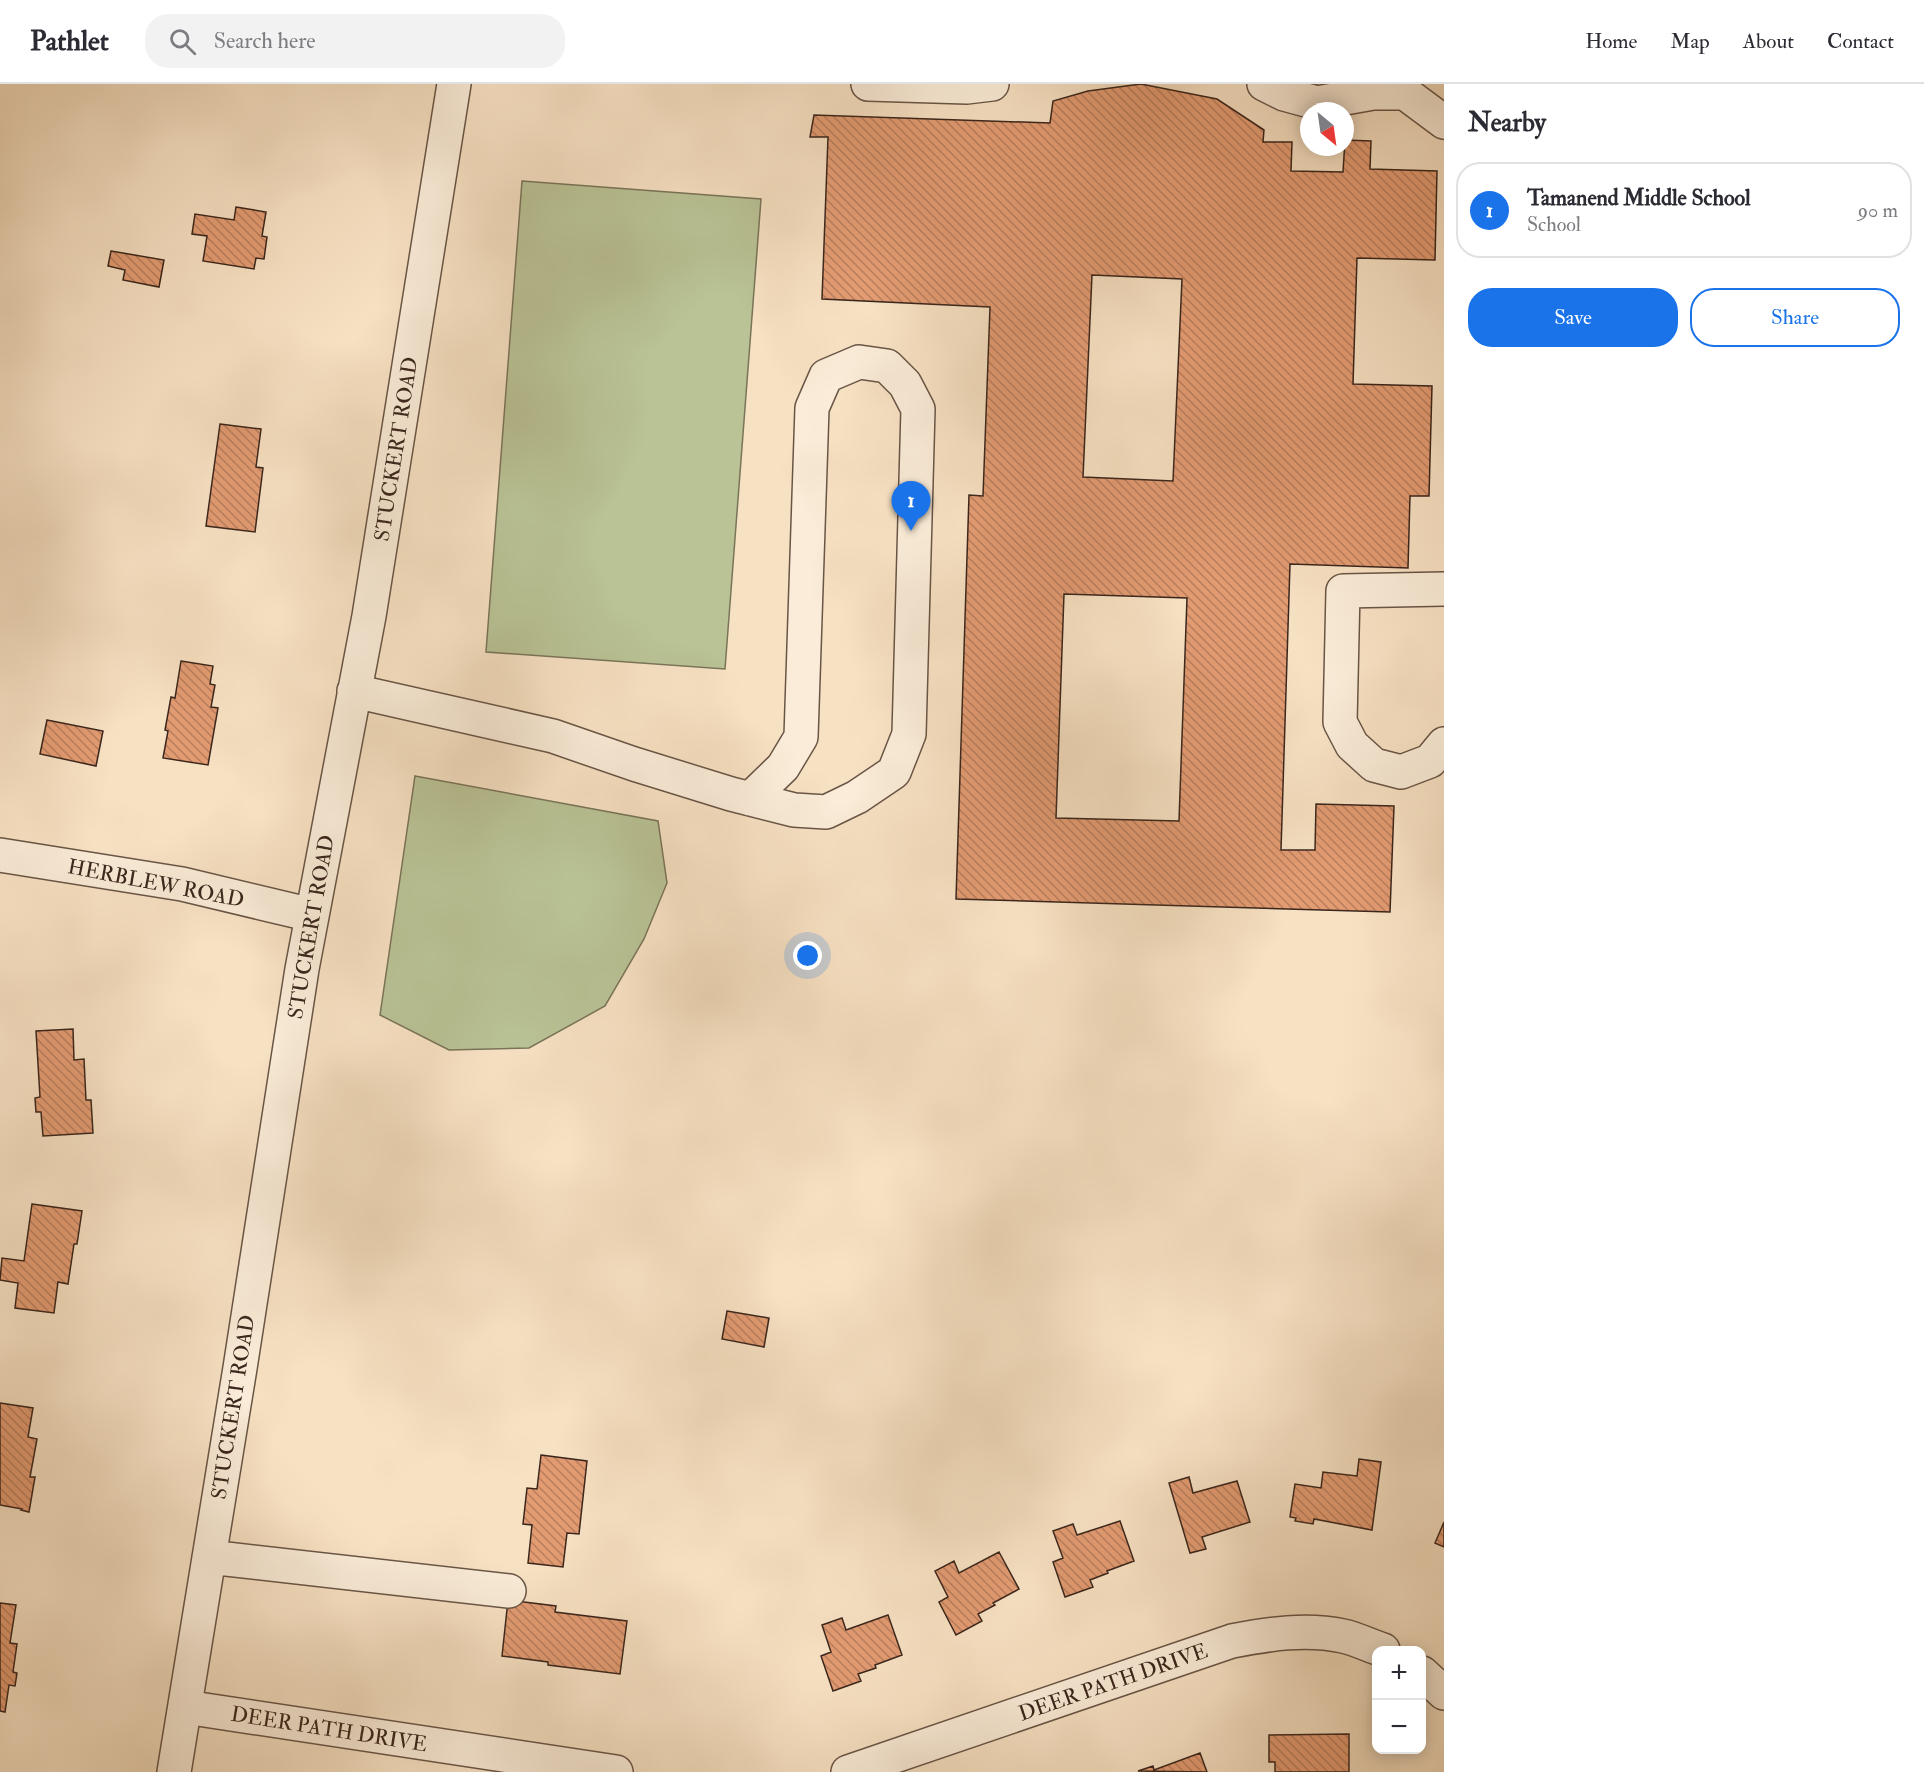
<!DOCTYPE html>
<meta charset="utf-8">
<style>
:root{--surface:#fff;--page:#f2f2f3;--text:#2b2b33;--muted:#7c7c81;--line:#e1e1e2;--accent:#1a73e8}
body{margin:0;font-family:"IM FELL Double Pica",serif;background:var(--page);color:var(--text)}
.controls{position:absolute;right:18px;bottom:18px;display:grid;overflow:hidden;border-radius:12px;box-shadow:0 3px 15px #0003}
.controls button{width:54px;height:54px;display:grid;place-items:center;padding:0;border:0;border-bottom:2px solid var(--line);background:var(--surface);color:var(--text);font:30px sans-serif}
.compass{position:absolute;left:1300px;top:18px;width:54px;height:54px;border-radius:50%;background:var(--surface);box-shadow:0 3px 15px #0003;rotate:151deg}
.you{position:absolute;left:808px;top:872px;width:21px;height:21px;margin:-15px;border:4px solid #fff;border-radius:50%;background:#1a73e8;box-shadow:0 0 0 9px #1a73e833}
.badge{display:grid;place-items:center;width:39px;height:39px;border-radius:50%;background:var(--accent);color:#fff;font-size:20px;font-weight:700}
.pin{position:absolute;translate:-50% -50px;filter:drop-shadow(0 2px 3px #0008)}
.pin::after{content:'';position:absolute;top:32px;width:21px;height:18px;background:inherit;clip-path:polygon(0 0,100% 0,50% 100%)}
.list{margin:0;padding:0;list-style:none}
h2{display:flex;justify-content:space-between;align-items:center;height:78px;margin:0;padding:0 24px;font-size:26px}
h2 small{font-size:20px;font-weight:400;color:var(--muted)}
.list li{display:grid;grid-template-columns:39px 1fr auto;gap:18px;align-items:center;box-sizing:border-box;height:96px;margin:0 12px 12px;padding:0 12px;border:2px solid var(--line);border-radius:24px}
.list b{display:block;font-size:22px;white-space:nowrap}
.list p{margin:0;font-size:20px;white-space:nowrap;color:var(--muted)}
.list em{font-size:20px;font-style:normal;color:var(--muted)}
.actions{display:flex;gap:12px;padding:18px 24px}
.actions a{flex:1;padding:14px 0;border:2px solid var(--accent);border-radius:24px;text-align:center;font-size:21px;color:var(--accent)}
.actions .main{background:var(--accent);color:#fff}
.icon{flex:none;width:33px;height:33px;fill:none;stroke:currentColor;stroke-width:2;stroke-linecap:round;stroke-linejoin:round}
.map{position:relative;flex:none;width:1444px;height:1688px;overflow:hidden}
header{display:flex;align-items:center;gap:36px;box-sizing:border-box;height:84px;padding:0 30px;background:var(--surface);border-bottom:2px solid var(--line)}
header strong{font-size:28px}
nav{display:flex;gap:33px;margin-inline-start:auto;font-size:21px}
.search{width:420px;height:54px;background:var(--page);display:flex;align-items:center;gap:15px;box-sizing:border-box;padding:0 21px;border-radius:24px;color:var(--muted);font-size:22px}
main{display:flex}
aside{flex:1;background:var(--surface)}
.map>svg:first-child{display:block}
.green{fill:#b9c396;stroke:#7a7459;stroke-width:1.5}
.building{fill:url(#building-back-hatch);stroke:#3a261c;stroke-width:1.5;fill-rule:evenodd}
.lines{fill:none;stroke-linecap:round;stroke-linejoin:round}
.minor-casing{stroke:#695546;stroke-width:36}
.minor{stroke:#faecd8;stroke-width:33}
.labels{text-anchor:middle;stroke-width:5;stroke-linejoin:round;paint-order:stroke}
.street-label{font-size:21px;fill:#3a261c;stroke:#faecd8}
</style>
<header>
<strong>Pathlet</strong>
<div class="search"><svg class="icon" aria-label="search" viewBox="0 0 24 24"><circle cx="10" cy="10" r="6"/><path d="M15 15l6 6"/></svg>Search here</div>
<nav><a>Home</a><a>Map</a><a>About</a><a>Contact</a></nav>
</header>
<main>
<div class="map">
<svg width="1444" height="1688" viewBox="0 0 1444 1688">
<defs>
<pattern id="building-back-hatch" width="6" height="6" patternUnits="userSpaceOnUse" patternTransform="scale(1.5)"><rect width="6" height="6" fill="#e39b72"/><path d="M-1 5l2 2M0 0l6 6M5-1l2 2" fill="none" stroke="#b97e5d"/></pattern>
</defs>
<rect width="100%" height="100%" fill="#f7e1c3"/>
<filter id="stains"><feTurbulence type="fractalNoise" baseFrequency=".00333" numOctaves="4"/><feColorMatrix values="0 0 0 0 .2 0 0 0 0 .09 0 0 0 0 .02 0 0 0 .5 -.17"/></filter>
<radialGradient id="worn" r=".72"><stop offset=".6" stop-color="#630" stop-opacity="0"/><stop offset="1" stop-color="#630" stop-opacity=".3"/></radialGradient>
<path class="green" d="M 522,97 L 761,115 L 725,585 L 486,568 Z
M 415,692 L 658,737 L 667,799 L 644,855 L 605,922 L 529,964 L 449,966 L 380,931 Z"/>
<path class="building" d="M 1141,0 L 1217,15 L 1264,46 L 1263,58 L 1292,58 L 1291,87 L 1343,88 L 1345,56 L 1371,57 L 1370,85 L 1437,87 L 1435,176 L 1357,174 L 1353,300 L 1432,302 L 1429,412 L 1410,412 L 1408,484 L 1290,480 L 1281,766 L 1315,766 L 1316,720 L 1394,722 L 1390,828 L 956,815 L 969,411 L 983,412 L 990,223 L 822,215 L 828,53 L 810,53 L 814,31 L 1050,39 L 1053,17 L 1088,7 ZM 1092,191 L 1182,195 L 1173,397 L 1083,393 ZM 1064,510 L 1187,514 L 1179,737 L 1056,734 Z
M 236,123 L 266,128 L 262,152 L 267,153 L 264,175 L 256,174 L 254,185 L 203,177 L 207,152 L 192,150 L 195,130 L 234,136 Z
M 111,167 L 164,176 L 159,203 L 123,196 L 125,186 L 108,182 Z
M 220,340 L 261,345 L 256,383 L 263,384 L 255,448 L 206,442 Z
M 181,577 L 213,582 L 210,600 L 215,601 L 211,623 L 218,624 L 208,681 L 163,674 L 168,647 L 165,646 L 171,613 L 175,614 Z
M 47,636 L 103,647 L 96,682 L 40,670 Z
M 73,945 L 74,976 L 84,975 L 86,1016 L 91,1016 L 93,1049 L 43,1052 L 41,1028 L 36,1028 L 35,1014 L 40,1013 L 36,947 Z
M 32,1120 L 82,1127 L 77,1160 L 74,1160 L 68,1200 L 58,1198 L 54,1229 L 15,1224 L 18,1199 L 0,1196 L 2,1174 L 24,1177 Z
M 727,1227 L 769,1234 L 764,1263 L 722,1255 Z
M 0,1319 L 33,1324 L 28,1353 L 37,1355 L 30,1393 L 35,1393 L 29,1428 L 21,1426 L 22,1425 L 0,1421 Z
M 541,1371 L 587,1377 L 579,1450 L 567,1449 L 563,1483 L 528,1479 L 532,1441 L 523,1440 L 527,1404 L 537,1405 Z
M 1359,1375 L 1381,1378 L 1372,1446 L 1314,1435 L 1313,1440 L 1295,1437 L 1296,1434 L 1290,1433 L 1295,1400 L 1321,1404 L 1323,1388 L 1357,1392 Z
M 1189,1393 L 1193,1409 L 1237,1397 L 1250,1438 L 1202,1453 L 1206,1465 L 1190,1469 L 1169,1399 Z
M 1120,1437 L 1134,1477 L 1107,1487 L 1108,1489 L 1090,1496 L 1093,1503 L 1065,1513 L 1053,1478 L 1063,1474 L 1053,1447 L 1073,1440 L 1077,1451 Z
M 1444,1438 L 1444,1463 L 1435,1459 Z
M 999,1468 L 1019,1505 L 993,1519 L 995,1521 L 978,1530 L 982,1537 L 956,1551 L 939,1518 L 948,1513 L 935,1487 L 954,1477 L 959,1489 Z
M 508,1516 L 556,1522 L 555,1528 L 627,1537 L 620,1590 L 548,1581 L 548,1578 L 502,1572 Z
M 0,1519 L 16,1521 L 10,1559 L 17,1560 L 13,1588 L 17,1589 L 15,1602 L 9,1601 L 5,1628 L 0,1627 Z
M 888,1531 L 902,1571 L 875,1581 L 876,1584 L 858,1590 L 861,1597 L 833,1607 L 821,1572 L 831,1568 L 822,1541 L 842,1534 L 846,1546 Z
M 1349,1650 L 1349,1688 L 1275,1688 L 1275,1678 L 1269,1678 L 1269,1651 Z
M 1200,1669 L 1207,1688 L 1138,1687 L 1153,1682 L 1154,1686 Z"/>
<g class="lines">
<defs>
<path id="minor" d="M 868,0 L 967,3 L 992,0
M 1264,0 L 1284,10 L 1317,19 L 1373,9 L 1405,9 L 1444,38
M 1444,505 L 1343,507 L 1340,638 L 1352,661 L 1374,681 L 1401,688 L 1430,677 L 1444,660
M 354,607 L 553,652 L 634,680 L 731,710 L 794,726 L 826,728 L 857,713 L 894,688 L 909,650 L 918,325 L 905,300 L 887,282 L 859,278 L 826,292 L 812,324 L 801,653 L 783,683 L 750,715
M 0,771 L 182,800 L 312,831
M 209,1473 L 509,1507
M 1422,1589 L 1444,1609
M 185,1623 L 616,1688
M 174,1688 L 240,1284 L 302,885 L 369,532 L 454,0
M 848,1688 L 1232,1557 C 1269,1550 1306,1544 1343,1552 C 1357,1555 1370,1562 1383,1566"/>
</defs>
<use href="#minor" class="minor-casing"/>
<use href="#minor" class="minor"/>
</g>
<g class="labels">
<g class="street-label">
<text transform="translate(396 365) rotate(-81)" y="7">STUCKERT ROAD</text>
<text transform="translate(156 799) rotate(11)" y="7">HERBLEW ROAD</text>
<text transform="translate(311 843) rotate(-80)" y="7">STUCKERT ROAD</text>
<text transform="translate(233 1323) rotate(-81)" y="7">STUCKERT ROAD</text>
<text transform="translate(1113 1598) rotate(-19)" y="7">DEER PATH DRIVE</text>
<text transform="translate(329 1645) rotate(9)" y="7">DEER PATH DRIVE</text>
</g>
</g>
<rect width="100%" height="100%" filter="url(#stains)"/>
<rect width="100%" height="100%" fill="url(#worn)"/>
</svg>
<div class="controls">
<button>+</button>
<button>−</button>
</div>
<svg class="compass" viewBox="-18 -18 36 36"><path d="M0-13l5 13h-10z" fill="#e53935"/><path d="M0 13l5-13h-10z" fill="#7c7c81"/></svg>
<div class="you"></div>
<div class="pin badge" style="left:911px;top:447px">1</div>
</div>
<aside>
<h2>Nearby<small></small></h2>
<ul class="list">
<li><span class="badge">1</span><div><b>Tamanend Middle School</b><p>School</p></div><em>90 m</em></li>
</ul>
<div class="actions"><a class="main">Save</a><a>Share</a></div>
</aside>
</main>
